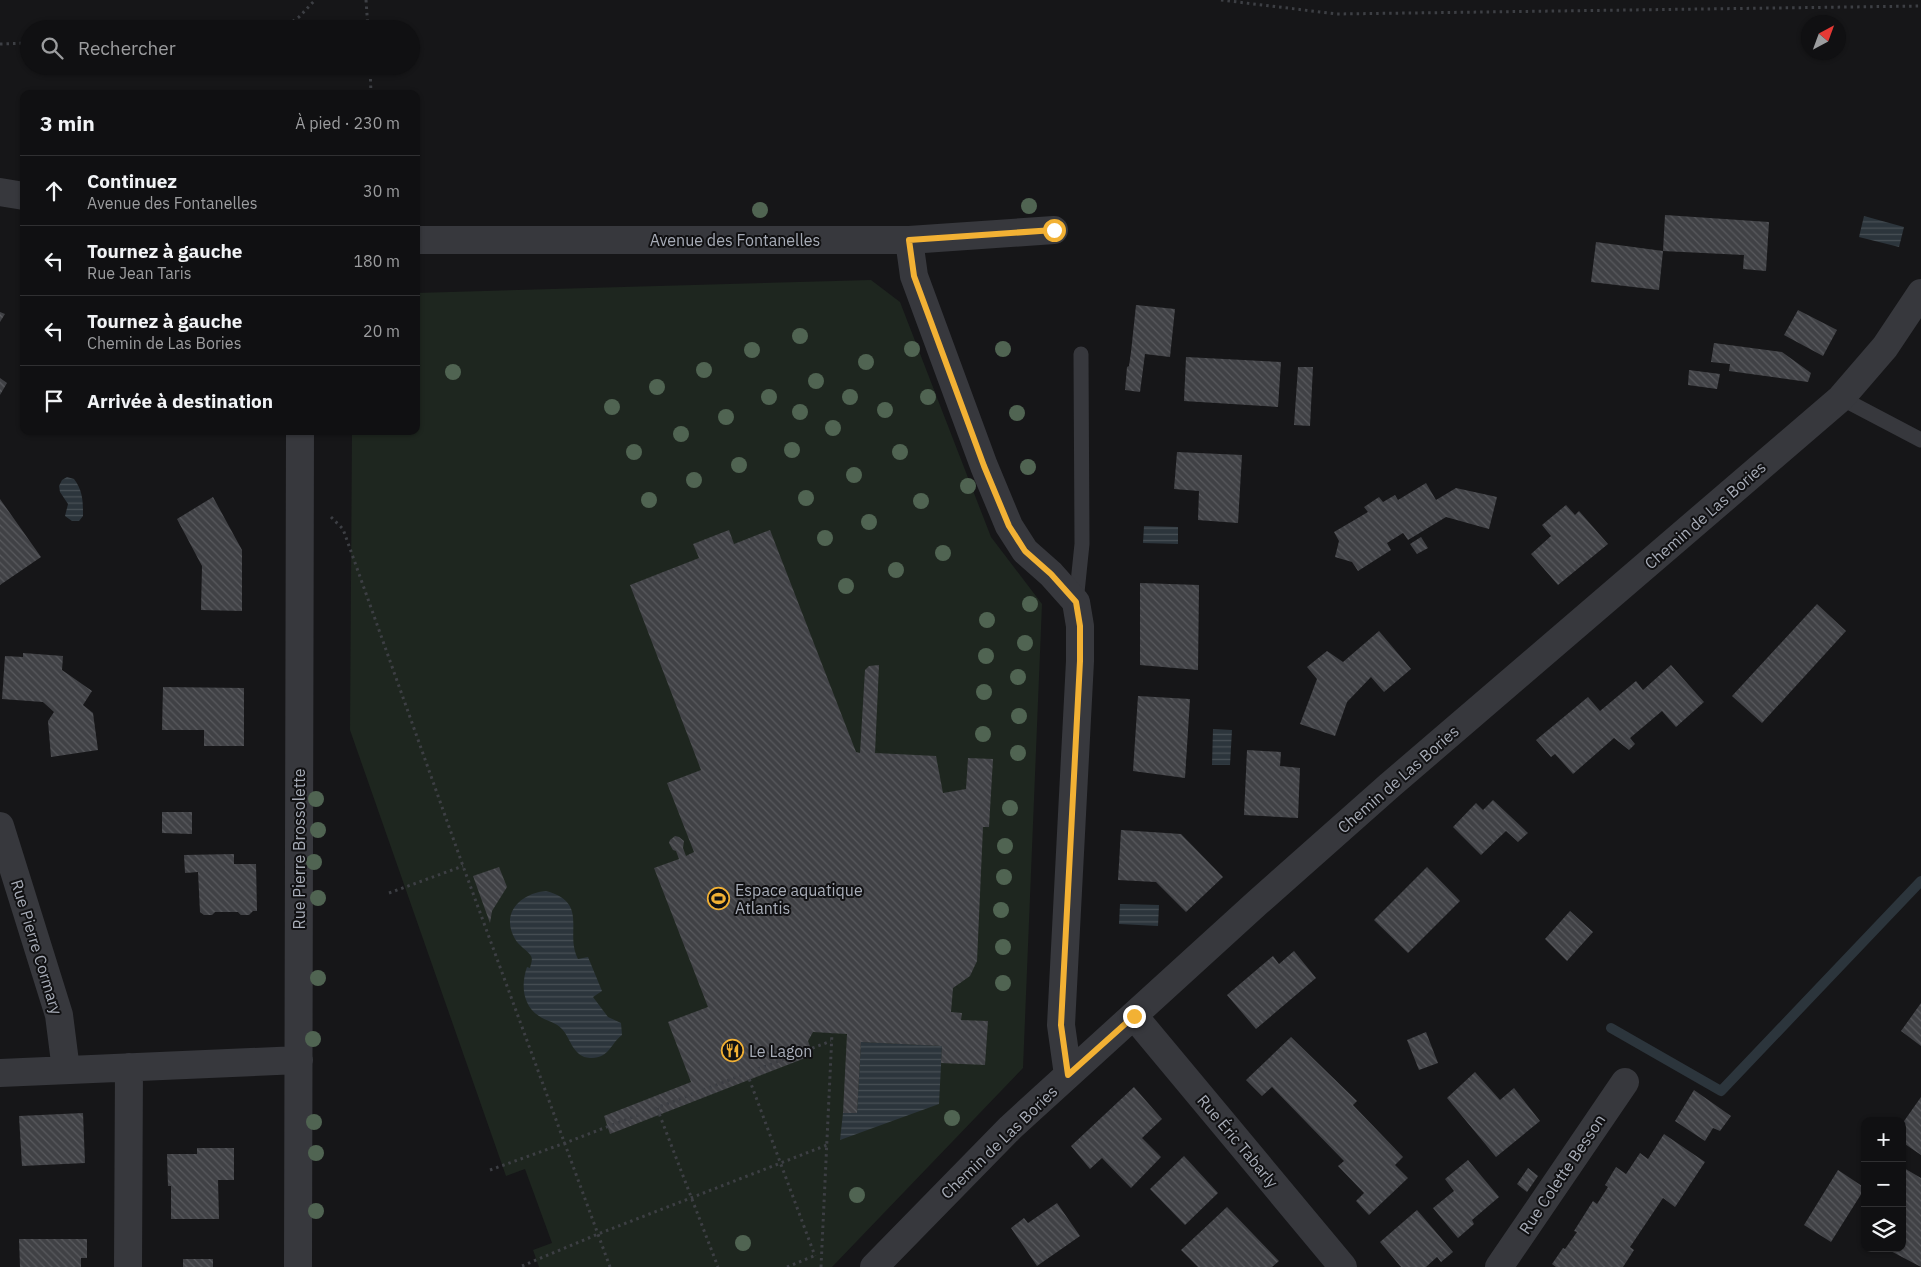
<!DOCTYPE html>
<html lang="fr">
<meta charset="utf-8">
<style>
:root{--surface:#101012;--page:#1e1e20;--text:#f1f3f6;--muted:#9c9d9f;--line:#303032}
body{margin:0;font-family:"IBM Plex Sans",sans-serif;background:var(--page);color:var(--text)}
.controls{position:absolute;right:15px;bottom:15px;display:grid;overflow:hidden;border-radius:10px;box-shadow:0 1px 4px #0004}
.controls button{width:45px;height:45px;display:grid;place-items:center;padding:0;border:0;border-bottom:1px solid var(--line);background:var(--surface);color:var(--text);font:25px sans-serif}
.compass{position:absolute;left:1801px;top:15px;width:45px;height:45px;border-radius:50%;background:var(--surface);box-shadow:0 1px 4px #0004;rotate:41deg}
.stop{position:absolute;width:15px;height:15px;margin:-11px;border:4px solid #f2b134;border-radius:50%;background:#fff}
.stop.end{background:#f2b134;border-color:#fff;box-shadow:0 1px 5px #0008}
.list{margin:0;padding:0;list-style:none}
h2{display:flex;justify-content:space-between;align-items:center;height:65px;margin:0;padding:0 20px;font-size:21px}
h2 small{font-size:16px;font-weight:400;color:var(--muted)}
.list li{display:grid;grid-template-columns:32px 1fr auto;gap:15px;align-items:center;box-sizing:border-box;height:70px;padding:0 20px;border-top:1px solid var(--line)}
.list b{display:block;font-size:19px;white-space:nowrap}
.list p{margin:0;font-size:16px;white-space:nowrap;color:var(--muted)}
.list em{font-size:16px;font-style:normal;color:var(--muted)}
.icon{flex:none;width:28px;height:28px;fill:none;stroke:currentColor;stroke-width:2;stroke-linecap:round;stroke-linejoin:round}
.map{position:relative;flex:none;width:1921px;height:1267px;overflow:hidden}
.search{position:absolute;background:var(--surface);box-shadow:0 1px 4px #0004;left:20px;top:20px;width:400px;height:55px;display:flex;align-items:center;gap:12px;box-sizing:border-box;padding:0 18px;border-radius:28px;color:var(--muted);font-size:19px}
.panel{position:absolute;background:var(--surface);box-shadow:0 1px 4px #0004;left:20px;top:90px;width:400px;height:345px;border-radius:10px}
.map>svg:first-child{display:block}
.green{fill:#1e261f}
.water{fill:url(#water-rules)}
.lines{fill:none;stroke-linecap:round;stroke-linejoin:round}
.stream{stroke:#2c353c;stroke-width:10}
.building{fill:url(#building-back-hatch)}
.path{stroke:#3d3f44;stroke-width:3;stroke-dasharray:2.5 4;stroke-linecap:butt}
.service{stroke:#37383d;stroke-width:15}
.minor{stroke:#37383d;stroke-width:28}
.tree{fill:#506452}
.route{stroke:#f2b134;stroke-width:6}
.labels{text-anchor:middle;stroke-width:4;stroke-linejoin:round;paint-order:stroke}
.street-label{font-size:16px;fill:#a8adb8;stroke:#111113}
.poi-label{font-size:16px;fill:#a8adb8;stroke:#111113;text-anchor:start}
</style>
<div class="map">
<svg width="1921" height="1267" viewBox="0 0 1921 1267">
<defs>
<pattern id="water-rules" width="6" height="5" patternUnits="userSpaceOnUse" patternTransform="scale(1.25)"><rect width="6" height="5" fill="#2c353c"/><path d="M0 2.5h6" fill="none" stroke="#485056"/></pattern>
<pattern id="building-back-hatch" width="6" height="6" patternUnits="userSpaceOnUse" patternTransform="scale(1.25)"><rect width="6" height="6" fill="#404145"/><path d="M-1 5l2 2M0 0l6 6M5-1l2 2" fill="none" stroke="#595a5e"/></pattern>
</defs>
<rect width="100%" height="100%" fill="#161618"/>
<path class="green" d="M 871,280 L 900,302 L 991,537 L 1042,604 L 1023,1068 L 832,1267 L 539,1267 L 533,1250 L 552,1243 L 525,1169 L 506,1176 L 350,730 L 352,431 L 416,431 L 416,293 Z"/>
<path class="water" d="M 1864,216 L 1904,227 L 1899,247 L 1859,237 Z
M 67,477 L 74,479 C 83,491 83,501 83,516 L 79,521 L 72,521 L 65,516 L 68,504 L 60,492 L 59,486 L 62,480 Z
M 1144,526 L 1178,527 L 1178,544 L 1143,543 Z
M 1213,729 L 1232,730 L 1230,765 L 1212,765 Z
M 546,891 C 590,903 564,932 578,959 L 588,957 L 602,991 L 593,997 L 608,1017 L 621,1023 L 622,1035 C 611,1043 609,1059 590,1058 C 573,1057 571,1039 562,1029 C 556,1022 546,1021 539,1016 C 522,1005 521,984 527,967 L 530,968 C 531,963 533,960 531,956 C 527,950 519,946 515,939 C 500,913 521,893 546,891 Z
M 1120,904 L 1159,905 L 1158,926 L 1119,924 Z
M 861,1042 L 942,1046 L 939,1104 L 840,1140 L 843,1113 L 857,1113 Z"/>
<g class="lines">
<path class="stream" d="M 1611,1028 L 1721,1091 L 1921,881"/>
</g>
<path class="building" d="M 1665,215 L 1769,222 L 1766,271 L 1743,269 L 1744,255 L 1663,251 Z
M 1596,242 L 1663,251 L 1659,290 L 1591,282 Z
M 1136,305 L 1175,309 L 1170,357 L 1145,354 L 1140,392 L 1125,390 L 1127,367 L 1129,366 L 1131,352 Z
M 1798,310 L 1837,330 L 1823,356 L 1784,335 Z
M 0,312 L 5,314 L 0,322 Z
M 1714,343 L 1782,352 L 1811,373 L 1808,382 L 1729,371 L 1730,364 L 1711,362 Z
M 1186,357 L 1281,362 L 1278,407 L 1184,401 Z
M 1298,367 L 1313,367 L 1310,426 L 1294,425 Z
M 1689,370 L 1720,374 L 1717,389 L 1688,385 Z
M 0,378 L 7,383 L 0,395 Z
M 1177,452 L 1242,455 L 1238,523 L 1198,520 L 1199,491 L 1174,489 Z
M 1426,483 L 1436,500 L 1456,488 L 1497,497 L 1489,529 L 1446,517 L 1408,540 L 1403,533 L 1387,543 L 1391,550 L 1358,571 L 1352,562 L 1335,557 L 1339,541 L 1334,532 L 1368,512 L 1364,507 L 1379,497 L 1383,502 L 1395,495 L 1398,500 Z
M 213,497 L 242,550 L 242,611 L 201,610 L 202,566 L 177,519 Z
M 0,499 L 41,557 L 0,585 Z
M 1566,505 L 1575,515 L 1579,511 L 1608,544 L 1558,585 L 1531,554 L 1551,536 L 1542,525 Z
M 729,530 L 734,544 L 770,530 L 856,752 L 860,753 L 865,670 L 869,666 L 879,665 L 875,753 L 936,756 L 943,793 L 966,789 L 968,758 L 993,759 L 989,827 L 983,827 L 977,961 L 970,976 L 953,988 L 951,1012 L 962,1013 L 961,1020 L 988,1021 L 985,1065 L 941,1063 L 942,1046 L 861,1042 L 857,1113 L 843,1113 L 847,1034 L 813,1032 L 808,1041 L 813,1055 L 610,1134 L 604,1116 L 691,1082 L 668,1022 L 708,1007 L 654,868 L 679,859 L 676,851 L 673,850 L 669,843 L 670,840 L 675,836 L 679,837 L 684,841 L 683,848 L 686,856 L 694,852 L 667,783 L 701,770 L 630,585 L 699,558 L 693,544 Z
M 1421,537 L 1428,548 L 1417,554 L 1410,544 Z
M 1140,583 L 1199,585 L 1198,670 L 1140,665 Z
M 1817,604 L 1846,631 L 1762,723 L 1732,696 Z
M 1379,631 L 1411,669 L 1384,692 L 1371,677 L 1347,702 L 1335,736 L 1300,724 L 1317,679 L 1307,667 L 1327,651 L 1343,662 Z
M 23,653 L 63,656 L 62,670 L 92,691 L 83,705 L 93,713 L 98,750 L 51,757 L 48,721 L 54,712 L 43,702 L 2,699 L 5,656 L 23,657 Z
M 1671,665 L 1704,702 L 1676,727 L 1662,711 L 1630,738 L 1635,744 L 1629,750 L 1614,738 L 1573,774 L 1555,754 L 1551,757 L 1536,740 L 1588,697 L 1600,711 L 1636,681 L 1643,690 Z
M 163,687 L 244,688 L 244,746 L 204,746 L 204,730 L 162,730 Z
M 1138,696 L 1190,699 L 1185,778 L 1133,771 Z
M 1247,750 L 1281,752 L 1280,766 L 1300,768 L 1298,818 L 1244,815 Z
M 1493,800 L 1528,833 L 1518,842 L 1506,831 L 1481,855 L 1453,827 L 1476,803 L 1483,810 Z
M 162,812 L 192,812 L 192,834 L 162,833 Z
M 1121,830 L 1181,834 L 1223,877 L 1186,912 L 1156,882 L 1118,880 Z
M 234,854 L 234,864 L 256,864 L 257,911 L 253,911 L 249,915 L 241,915 L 238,912 L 215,912 L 212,915 L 204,915 L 200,912 L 198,872 L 185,873 L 184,855 Z
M 499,867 L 507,887 L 492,911 L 490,923 L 473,876 Z
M 1427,867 L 1460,901 L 1408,953 L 1374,920 Z
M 1570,911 L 1593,932 L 1567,961 L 1545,939 Z
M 1294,951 L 1316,978 L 1256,1029 L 1227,995 L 1273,956 L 1279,964 Z
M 1921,1003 L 1921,1046 L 1901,1031 Z
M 1426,1032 L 1438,1063 L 1419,1070 L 1407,1040 Z
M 1291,1037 L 1357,1101 L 1353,1105 L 1403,1157 L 1395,1165 L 1408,1178 L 1369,1215 L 1356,1201 L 1364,1193 L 1338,1166 L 1344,1161 L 1272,1087 L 1262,1096 L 1246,1080 Z
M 1475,1072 L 1500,1100 L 1514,1088 L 1540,1121 L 1496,1157 L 1447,1098 Z
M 1134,1087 L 1162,1119 L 1142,1138 L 1161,1157 L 1131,1188 L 1102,1158 L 1090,1169 L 1071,1146 Z
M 1694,1090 L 1731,1116 L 1720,1131 L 1713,1128 L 1705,1141 L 1675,1121 Z
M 1921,1097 L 1921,1155 L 1902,1142 L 1902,1124 Z
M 83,1113 L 85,1163 L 22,1166 L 19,1116 Z
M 1664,1134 L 1705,1162 L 1675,1207 L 1663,1198 L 1630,1247 L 1634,1250 L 1623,1267 L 1556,1267 L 1552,1264 L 1563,1248 L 1565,1249 L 1577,1232 L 1574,1231 L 1593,1201 L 1597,1204 L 1608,1187 L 1605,1185 L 1616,1167 L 1626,1174 L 1640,1153 L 1648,1159 Z
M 197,1148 L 234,1148 L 234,1180 L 218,1180 L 219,1219 L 171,1219 L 171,1186 L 168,1186 L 167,1154 L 197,1154 Z
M 1184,1156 L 1218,1193 L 1185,1225 L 1150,1189 Z
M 1468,1160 L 1499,1197 L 1472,1220 L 1474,1224 L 1458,1238 L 1433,1208 L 1454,1191 L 1445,1179 Z
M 1528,1168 L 1538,1176 L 1527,1192 L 1517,1184 Z
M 1904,1168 L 1921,1178 L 1921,1267 L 1885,1248 L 1902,1248 Z
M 1838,1170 L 1865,1188 L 1831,1242 L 1804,1225 Z
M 1057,1203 L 1080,1236 L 1037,1266 L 1011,1228 L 1024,1218 L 1028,1223 Z
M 1227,1207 L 1279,1261 L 1272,1267 L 1198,1267 L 1181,1250 Z
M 1417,1210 L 1453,1252 L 1441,1262 L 1437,1257 L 1426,1267 L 1401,1267 L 1380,1242 Z
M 19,1239 L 87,1239 L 87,1258 L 81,1258 L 81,1267 L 20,1267 Z
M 183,1259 L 213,1259 L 213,1267 L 183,1267 Z"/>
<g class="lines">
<path class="path" d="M 366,0 L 368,29
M 1221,0 L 1337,14 L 1921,6
M 282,29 L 299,17 L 315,0
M 0,44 L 29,43
M 370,66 L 371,94
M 331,517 L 343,529 L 463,866 L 610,1267
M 389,893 L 463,866
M 747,1073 L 815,1256
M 657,1108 L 718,1267
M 490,1170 L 565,1143 L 831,1041
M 522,1266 L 598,1234 L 827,1145
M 787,1267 L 816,1255
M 821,1267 L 832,1033"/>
<path class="service" d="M 1841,398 L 1921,440
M 1076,602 L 1082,544 L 1081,354"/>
<path class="minor" d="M 0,192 L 24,196
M 416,240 L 909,240 L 1054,230
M 909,240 L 914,276 L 984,466 L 1009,526 L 1025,551 L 1051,574 L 1076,602 L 1080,626 L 1080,661 L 1061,1025 L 1068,1075
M 0,826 L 59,1015 L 66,1070
M 1134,1016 L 1343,1267
M 0,1073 L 299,1060
M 128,1267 L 129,1067
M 298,1267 L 300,431
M 874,1267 L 1010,1128 L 1257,903 L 1389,786 L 1841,398 L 1885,347 L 1921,293
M 1499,1267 L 1625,1082"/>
</g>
<g class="tree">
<circle cx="1029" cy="206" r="8"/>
<circle cx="760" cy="210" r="8"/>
<circle cx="800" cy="336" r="8"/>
<circle cx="912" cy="349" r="8"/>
<circle cx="1003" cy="349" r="8"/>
<circle cx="752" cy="350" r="8"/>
<circle cx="866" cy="362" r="8"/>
<circle cx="704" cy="370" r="8"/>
<circle cx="453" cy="372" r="8"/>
<circle cx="816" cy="381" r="8"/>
<circle cx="657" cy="387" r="8"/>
<circle cx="769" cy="397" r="8"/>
<circle cx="850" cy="397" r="8"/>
<circle cx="928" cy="397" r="8"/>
<circle cx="612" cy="407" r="8"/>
<circle cx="885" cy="410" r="8"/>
<circle cx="800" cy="412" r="8"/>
<circle cx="1017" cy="413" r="8"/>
<circle cx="726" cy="417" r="8"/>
<circle cx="833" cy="428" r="8"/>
<circle cx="681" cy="434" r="8"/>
<circle cx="792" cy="450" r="8"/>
<circle cx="634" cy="452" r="8"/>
<circle cx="900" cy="452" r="8"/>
<circle cx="739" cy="465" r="8"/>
<circle cx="1028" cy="467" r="8"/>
<circle cx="854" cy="475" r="8"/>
<circle cx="694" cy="480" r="8"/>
<circle cx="968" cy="486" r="8"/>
<circle cx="806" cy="498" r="8"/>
<circle cx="649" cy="500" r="8"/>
<circle cx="921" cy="501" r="8"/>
<circle cx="869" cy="522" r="8"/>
<circle cx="825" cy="538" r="8"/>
<circle cx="943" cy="553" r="8"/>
<circle cx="896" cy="570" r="8"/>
<circle cx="846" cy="586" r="8"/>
<circle cx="1030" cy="604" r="8"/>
<circle cx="987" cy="620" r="8"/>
<circle cx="1025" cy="643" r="8"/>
<circle cx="986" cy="656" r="8"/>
<circle cx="1018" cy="677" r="8"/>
<circle cx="984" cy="692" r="8"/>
<circle cx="1019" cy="716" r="8"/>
<circle cx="983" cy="734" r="8"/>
<circle cx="1018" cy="753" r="8"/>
<circle cx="316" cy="799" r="8"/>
<circle cx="1010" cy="808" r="8"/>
<circle cx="318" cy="830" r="8"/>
<circle cx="1005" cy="846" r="8"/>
<circle cx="314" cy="862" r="8"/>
<circle cx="1004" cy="877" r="8"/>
<circle cx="318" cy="898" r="8"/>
<circle cx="1001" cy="910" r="8"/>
<circle cx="1003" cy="947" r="8"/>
<circle cx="318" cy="978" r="8"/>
<circle cx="1003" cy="983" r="8"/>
<circle cx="313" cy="1039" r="8"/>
<circle cx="952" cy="1118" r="8"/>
<circle cx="314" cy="1122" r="8"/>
<circle cx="316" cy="1153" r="8"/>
<circle cx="857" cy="1195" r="8"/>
<circle cx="316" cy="1211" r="8"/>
<circle cx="743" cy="1243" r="8"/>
</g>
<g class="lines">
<path class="route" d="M 1054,230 L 909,240 L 914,276 L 984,466 L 1009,526 L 1025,551 L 1051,574 L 1076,602 L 1080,626 L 1080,661 L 1061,1025 L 1068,1075 L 1134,1016"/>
</g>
<defs>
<symbol id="stadium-ring" viewBox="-11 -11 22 22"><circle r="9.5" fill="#111113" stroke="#f2b134" stroke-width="1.5"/><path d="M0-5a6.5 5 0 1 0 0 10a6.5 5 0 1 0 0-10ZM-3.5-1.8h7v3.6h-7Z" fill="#f2b134"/></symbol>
<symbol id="restaurant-ring" viewBox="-11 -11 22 22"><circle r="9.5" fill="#111113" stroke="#f2b134" stroke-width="1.5"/><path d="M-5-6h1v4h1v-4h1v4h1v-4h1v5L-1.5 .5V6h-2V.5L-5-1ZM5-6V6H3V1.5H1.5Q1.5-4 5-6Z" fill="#f2b134"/></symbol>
</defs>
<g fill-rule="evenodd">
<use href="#stadium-ring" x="706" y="886" width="25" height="25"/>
<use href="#restaurant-ring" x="720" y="1038" width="25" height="25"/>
</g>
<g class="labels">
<g class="street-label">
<text x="735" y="246">Avenue des Fontanelles</text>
<text transform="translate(1705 515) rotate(-41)" y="6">Chemin de Las Bories</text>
<text transform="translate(1398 779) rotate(-41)" y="6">Chemin de Las Bories</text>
<text transform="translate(299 849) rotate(-90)" y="6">Rue Pierre Brossolette</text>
<text transform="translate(37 947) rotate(73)" y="6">Rue Pierre Cormary</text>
<text transform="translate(1238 1141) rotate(50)" y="6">Rue Éric Tabarly</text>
<text transform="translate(999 1142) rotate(-44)" y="6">Chemin de Las Bories</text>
<text transform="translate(1562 1174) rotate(-56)" y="6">Rue Colette Besson</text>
</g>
<g class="poi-label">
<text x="735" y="896">Espace aquatique<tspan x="735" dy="18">Atlantis</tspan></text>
<text x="749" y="1057">Le Lagon</text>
</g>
</g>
</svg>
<div class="controls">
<button>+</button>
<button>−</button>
<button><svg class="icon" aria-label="layers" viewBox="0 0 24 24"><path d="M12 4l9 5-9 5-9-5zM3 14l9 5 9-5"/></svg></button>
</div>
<svg class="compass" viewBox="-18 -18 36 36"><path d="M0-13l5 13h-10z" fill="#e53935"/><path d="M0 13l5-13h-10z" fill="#9c9d9f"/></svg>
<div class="stop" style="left:1054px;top:230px"></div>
<div class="stop end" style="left:1134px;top:1016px"></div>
<div class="search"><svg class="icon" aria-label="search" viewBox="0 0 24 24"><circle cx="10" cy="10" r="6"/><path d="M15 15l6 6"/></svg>Rechercher</div>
<section class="panel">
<h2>3 min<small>À pied · 230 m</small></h2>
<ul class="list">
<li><svg class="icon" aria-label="ahead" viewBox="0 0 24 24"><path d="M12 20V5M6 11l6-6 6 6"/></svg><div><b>Continuez</b><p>Avenue des Fontanelles</p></div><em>30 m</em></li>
<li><svg class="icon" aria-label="left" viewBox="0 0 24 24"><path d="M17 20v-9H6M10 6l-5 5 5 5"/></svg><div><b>Tournez à gauche</b><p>Rue Jean Taris</p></div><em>180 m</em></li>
<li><svg class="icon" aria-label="left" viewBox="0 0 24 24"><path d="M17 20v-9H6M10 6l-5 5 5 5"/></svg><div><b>Tournez à gauche</b><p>Chemin de Las Bories</p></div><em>20 m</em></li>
<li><svg class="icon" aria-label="arrive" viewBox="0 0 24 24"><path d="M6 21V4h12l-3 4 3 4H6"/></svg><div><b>Arrivée à destination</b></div></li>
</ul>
</section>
</div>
